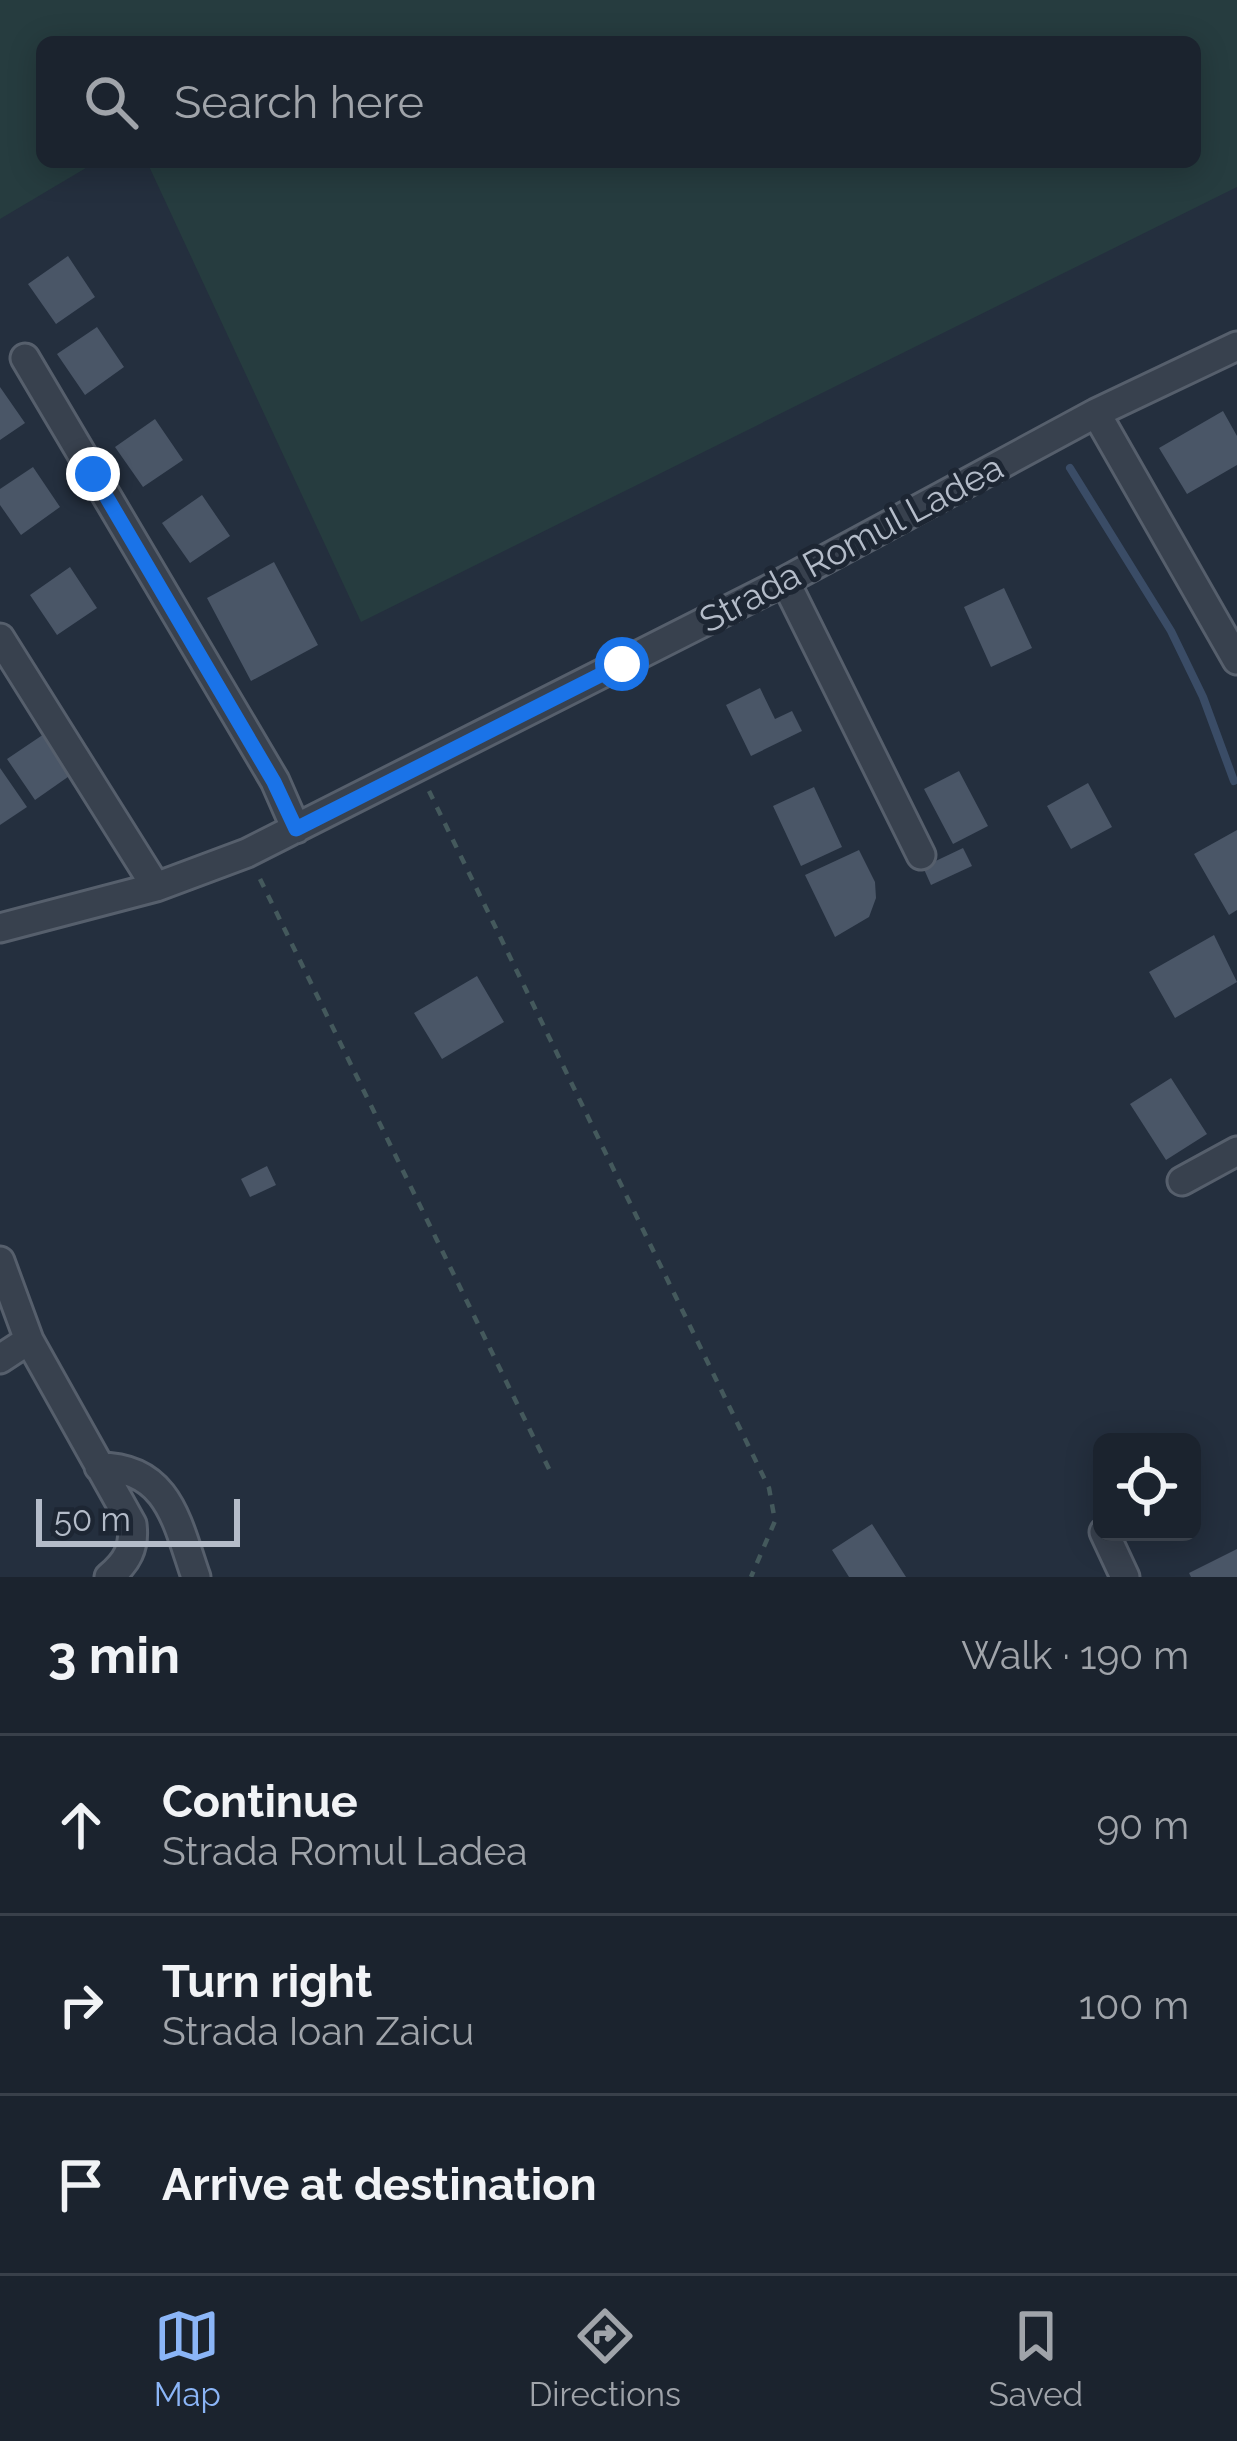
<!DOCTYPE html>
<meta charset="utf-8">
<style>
:root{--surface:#1b232e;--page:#242b36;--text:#f1f3f6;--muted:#a0a4aa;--line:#39404a;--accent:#8bb5f7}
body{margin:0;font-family:Raleway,sans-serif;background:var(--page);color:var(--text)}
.controls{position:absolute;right:36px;bottom:36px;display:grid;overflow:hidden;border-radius:18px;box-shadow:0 6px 30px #0003}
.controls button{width:108px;height:108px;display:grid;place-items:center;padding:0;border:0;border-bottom:3px solid var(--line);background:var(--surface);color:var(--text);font:60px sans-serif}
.scale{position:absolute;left:36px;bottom:30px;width:204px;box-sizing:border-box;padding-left:12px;border:6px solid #b4bcc9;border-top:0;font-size:33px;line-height:42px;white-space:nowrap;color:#b4bcc9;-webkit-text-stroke:9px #1d2633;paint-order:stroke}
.stop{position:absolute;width:36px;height:36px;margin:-27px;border:9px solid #1a73e8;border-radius:50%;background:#fff}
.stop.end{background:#1a73e8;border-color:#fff;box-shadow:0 3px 12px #0008}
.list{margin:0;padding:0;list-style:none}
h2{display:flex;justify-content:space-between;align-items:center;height:156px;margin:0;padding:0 48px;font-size:51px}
h2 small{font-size:39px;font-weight:400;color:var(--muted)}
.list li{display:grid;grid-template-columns:78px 1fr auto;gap:36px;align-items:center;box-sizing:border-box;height:180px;padding:0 48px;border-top:3px solid var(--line)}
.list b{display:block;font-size:45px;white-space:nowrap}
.list p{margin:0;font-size:39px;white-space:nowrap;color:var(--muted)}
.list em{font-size:39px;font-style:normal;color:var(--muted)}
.icon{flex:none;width:66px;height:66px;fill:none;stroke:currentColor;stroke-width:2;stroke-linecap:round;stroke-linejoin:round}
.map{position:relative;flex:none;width:1237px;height:1577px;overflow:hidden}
.search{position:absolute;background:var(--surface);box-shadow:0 6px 30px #0003;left:36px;right:36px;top:36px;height:132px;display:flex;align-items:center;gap:30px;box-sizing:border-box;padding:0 42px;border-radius:18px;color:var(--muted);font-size:45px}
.sheet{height:696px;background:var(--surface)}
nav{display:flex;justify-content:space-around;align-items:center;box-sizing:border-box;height:168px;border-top:3px solid var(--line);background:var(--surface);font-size:33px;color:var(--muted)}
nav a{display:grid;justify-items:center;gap:6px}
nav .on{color:var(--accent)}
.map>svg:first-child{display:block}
.green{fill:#263c3f}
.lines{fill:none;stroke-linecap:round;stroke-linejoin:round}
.stream{stroke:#3a4c66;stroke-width:8}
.building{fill:#4a5667}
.minor-casing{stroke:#565f6c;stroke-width:33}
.path{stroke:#44595c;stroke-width:4.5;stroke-dasharray:9 9;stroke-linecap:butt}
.minor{stroke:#38414e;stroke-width:27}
.route{stroke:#1a73e8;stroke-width:15}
.labels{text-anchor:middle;stroke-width:10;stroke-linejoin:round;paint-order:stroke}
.street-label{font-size:36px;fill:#b4bcc9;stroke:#1d2633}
</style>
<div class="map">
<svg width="1237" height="1577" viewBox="0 0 1237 1577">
<rect width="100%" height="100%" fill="#242f3e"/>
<path class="green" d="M 0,0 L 1237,0 L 1237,187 L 361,622 L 147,162 L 1195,162 L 1195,42 L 42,42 L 42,162 L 96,162 L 0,219 Z"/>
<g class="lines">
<path class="stream" d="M 1070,468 L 1171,631 L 1203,697 L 1234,781"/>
</g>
<path class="building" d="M 68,256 L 95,297 L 56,324 L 28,284 Z
M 97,327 L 124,367 L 85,395 L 57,354 Z
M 0,387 L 25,423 L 0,440 Z
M 1223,411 L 1237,436 L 1237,465 L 1187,494 L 1159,448 Z
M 155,419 L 183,460 L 143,487 L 115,447 Z
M 33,467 L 60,507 L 21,535 L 0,505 L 0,489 Z
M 202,495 L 230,536 L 190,563 L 162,523 Z
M 274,562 L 318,645 L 251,681 L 207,598 Z
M 70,567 L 97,608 L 57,635 L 30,595 Z
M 1004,588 L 1032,648 L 991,667 L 964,607 Z
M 760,688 L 775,719 L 792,711 L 802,731 L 751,756 L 726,705 Z
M 47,732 L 75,772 L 35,800 L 7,759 Z
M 0,768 L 27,807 L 0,825 Z
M 959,771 L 988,826 L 953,844 L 924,789 Z
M 1088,783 L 1112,827 L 1071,849 L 1047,806 Z
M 814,787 L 842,847 L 801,866 L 773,806 Z
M 1237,830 L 1237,910 L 1229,915 L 1194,854 Z
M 963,848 L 972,866 L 931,885 L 923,867 Z
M 859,850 L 875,882 L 876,898 L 869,917 L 835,937 L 805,875 Z
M 1214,935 L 1237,982 L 1175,1018 L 1149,972 Z
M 477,976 L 504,1022 L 442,1059 L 414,1013 Z
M 1171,1078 L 1207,1134 L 1166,1160 L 1130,1104 Z
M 267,1166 L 276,1185 L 250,1197 L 241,1179 Z
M 872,1524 L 906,1577 L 849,1577 L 832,1550 Z
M 1237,1549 L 1237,1577 L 1191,1577 L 1189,1573 Z"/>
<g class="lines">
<defs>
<path id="minor" d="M 25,358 L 275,781 L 296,829
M 1096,413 L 1237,660
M 785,581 L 921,855
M 0,638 L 156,887
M 0,928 L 156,887 L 247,853 L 785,581 L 1096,413 L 1237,346
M 1182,1181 L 1237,1151
M 0,1261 L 29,1340 L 132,1524 C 135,1548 127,1562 109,1577
M 0,1359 L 29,1340
M 99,1467 C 169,1467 177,1523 196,1577
M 1104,1532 L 1125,1577"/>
</defs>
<use href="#minor" class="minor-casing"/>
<path class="path" d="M 429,791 L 769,1488 L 775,1521 L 751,1577
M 260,879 L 551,1473"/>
<use href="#minor" class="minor"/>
</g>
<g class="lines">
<path class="route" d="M 93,474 L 274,782 L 296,829 L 622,664"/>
</g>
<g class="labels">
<g class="street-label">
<text transform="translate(851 543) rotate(-28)" y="13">Strada Romul Ladea</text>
</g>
</g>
</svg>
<div class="controls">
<button><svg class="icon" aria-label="locate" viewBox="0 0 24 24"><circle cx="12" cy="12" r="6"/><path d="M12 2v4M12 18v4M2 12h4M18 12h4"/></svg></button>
</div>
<div class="scale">50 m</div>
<div class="stop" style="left:622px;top:664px"></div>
<div class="stop end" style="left:93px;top:474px"></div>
<div class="search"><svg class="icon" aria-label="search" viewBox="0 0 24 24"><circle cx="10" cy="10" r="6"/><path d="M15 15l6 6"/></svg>Search here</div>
</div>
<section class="sheet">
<h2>3 min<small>Walk · 190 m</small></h2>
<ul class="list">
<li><svg class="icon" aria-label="ahead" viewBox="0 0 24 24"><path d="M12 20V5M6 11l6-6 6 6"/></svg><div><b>Continue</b><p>Strada Romul Ladea</p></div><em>90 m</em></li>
<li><svg class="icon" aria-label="right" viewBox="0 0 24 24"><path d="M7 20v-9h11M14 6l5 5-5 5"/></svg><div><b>Turn right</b><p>Strada Ioan Zaicu</p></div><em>100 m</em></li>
<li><svg class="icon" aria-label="arrive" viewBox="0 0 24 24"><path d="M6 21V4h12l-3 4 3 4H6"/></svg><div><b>Arrive at destination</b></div></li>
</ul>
</section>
<nav>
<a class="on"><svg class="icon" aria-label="map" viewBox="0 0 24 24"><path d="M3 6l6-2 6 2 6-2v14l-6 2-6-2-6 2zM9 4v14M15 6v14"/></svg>Map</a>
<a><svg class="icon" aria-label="directions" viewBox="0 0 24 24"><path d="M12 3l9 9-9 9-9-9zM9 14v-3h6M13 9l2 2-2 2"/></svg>Directions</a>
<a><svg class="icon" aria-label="saved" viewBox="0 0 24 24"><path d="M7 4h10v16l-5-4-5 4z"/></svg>Saved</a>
</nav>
